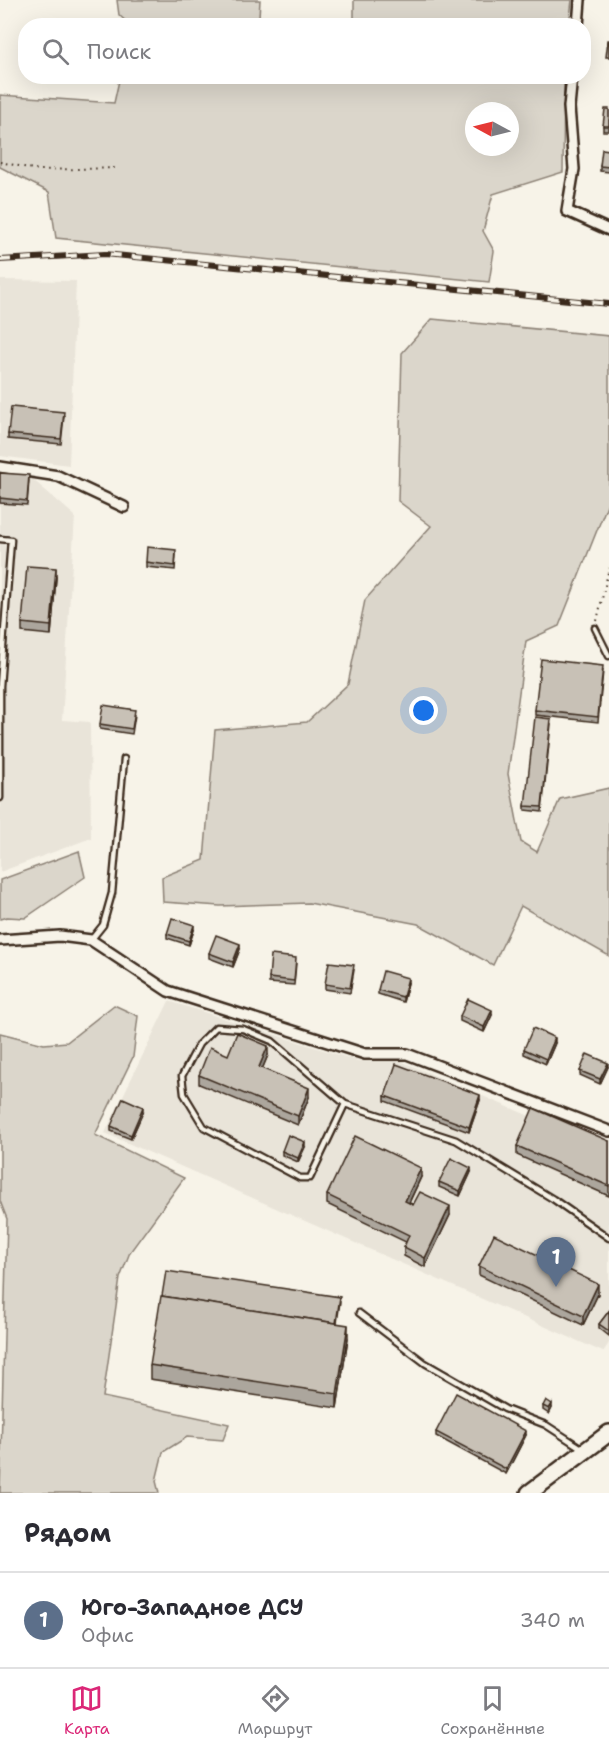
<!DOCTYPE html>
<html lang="ru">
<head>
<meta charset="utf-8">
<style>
	body { margin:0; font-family:"Shantell Sans",sans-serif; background:#f7f7f7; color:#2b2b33 }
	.compass { position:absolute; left:465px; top:102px; width:54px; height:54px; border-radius:50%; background:#fff; box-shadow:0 6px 24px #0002; rotate:277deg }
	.you { position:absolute; left:424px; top:711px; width:21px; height:21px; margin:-15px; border:4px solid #fff; border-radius:50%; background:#1a73e8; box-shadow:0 0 0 9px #1a73e833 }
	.badge { display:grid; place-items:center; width:39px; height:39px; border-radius:50%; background:#db2777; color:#fff; font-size:20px; font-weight:700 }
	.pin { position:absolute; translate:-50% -50px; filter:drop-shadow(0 2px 3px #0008) }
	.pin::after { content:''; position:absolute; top:32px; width:21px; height:18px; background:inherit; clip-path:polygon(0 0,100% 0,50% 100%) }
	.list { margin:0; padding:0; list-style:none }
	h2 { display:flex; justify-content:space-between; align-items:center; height:78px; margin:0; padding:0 24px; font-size:26px }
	h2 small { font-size:20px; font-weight:400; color:#7c7c81 }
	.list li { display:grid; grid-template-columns:39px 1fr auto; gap:18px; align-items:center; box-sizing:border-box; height:96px; padding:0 24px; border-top:2px solid #e1e1e2 }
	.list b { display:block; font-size:22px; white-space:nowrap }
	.list p { margin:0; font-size:20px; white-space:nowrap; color:#7c7c81 }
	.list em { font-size:20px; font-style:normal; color:#7c7c81 }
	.icon { flex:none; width:33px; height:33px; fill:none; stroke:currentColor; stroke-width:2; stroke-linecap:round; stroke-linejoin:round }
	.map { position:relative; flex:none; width:609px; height:1493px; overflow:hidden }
	.search { position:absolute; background:#fff; box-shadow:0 6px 24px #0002; left:18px; right:18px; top:18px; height:66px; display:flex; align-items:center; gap:15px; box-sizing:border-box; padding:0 21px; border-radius:24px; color:#7c7c81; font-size:22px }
	.sheet { height:174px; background:#fff }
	nav { display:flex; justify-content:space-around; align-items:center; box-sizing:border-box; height:84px; border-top:2px solid #e1e1e2; background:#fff; font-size:16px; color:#7c7c81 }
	nav a { display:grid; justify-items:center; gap:3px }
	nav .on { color:#db2777 }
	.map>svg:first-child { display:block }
</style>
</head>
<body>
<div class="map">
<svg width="609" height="1493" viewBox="0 0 609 1493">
	<rect width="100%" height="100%" fill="#f7f3e8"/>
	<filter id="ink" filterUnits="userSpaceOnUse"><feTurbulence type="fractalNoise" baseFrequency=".0167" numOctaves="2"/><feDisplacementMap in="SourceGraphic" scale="12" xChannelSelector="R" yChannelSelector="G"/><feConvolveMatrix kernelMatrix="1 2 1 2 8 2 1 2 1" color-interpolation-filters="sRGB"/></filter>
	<g filter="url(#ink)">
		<g fill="#e9e4d9">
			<path d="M0,280l76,1 -7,184 -69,-9z"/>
			<path d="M0,474l30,3 45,39 -13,204 28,2 1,116 -91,34z"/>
			<path d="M169,1001l190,60 37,-2 213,91v193l-6,9 -498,-219z"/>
		</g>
		<g fill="#dbd6cb" stroke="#8b8074" stroke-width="1.5" fill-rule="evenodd">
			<path d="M117,0h143l-1,17 13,8h-142l-11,-10z"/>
			<path d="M354,0h218l-3,25 -215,1z"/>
			<path d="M120,76l444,1 -1,95 -70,22 -10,37 11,20 -5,31 -433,-44 -7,-46 -49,-25v-72l114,8zM474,111h36v36h-36z"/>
			<path d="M432,319l177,17v164l-50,126 -33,15 -18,133 13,68 16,10 23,-53 49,-11v168l-88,-50 -28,59 -75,-41 -109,-21 -89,3 -57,-4 -1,-25 42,-17 11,-130 92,-8 41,-38 17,-84 66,-74 -33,-25 4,-148z"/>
			<path d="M79,851l6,26 -60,41 -18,-1 -7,2v-39z"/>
			<path d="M114,1005l24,11 -5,41 -38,78 89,43 -54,74 -10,26 -17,119 126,27 -6,16 -36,-3 -24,15 -7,29 3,12h-159l7,-274 -7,-18v-168l44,11 23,-2z"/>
		</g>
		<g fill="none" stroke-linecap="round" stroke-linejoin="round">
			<defs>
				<g id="service">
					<path d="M0,539l11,1 -11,146v112"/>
					<path d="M595,628l14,28"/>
					<path d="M91,940l12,-15 9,-32 12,-134"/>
					<path d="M345,1104l-35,74h-10l-96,-51 -20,-33 -2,-18 17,-32 17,-17 27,2 29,12 73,63 111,36 97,59 56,39"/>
					<path d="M359,1313l66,50 80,46 41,16 37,24"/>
				</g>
				<g id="minor">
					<path d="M578,26l2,-26"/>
					<path d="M572,76l-3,31 5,62 -7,42 42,19"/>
					<path d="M0,467l58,9 66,31"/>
					<path d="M0,940l60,-4 31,4 77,51 197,63h42l202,77"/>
				</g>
				<path id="trunk" d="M529,1493l80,-60"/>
			</defs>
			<use href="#service" stroke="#3b2a1e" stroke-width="9"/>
			<use href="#minor" stroke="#3b2a1e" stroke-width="14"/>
			<use href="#trunk" stroke="#3b2a1e" stroke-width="20"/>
			<g stroke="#3b2a1e" stroke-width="2" stroke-dasharray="1.5 4.5" stroke-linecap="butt">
				<path d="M0,162l38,8 80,-2"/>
				<path d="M597,621l12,-53"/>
			</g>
			<use href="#service" stroke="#f7f3e8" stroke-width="4.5"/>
			<use href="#minor" stroke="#f7f3e8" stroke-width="9"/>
			<use href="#trunk" stroke="#f7f3e8" stroke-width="15"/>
			<defs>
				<path id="rail" d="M0,260l105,-6 504,50"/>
			</defs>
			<use href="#rail" stroke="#3b2a1e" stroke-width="6"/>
			<use href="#rail" stroke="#f7f3e8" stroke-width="4" stroke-dasharray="11" stroke-linecap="butt"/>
		</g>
		<g fill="#aca69d" stroke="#3b2a1e" stroke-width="1.5">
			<path d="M609,109v22h-6v-5z"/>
			<path d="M609,150v22l-9,-1v-5z"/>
			<path d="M64,416l-3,28 -53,-5v-5z"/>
			<path d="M0,473l29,7 -2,25 -27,-2z"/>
			<path d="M176,555l-1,15 -29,-3v-5z"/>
			<path d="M56,578l-5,57 -29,-3v-9z"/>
			<path d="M603,671l-5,51 -63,-7v-5z"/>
			<path d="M135,715l-3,19 -32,-5v-5z"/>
			<path d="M551,724l-9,88 -17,-2v-4z"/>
			<path d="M194,930l-5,15 -22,-7v-4z"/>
			<path d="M240,949l-7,18 -24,-9v-5z"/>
			<path d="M296,963l-2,22 -25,-2v-5z"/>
			<path d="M354,970l-4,23 -25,-4v-5z"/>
			<path d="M408,983l-5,19 -25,-8v-4z"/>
			<path d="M492,1015l-8,17 -24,-11v-5z"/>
			<path d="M555,1043l-9,21 -22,-10v-5z"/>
			<path d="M228,1055h40l-6,14 47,28 -11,28 -99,-41v-9z"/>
			<path d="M608,1067l-8,17 -20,-9v-4z"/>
			<path d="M385,1096l95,4 -11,32 -84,-31z"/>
			<path d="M143,1112l-12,27 -20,-8v-5z"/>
			<path d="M609,1141v55l-92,-41v-9z"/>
			<path d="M305,1147l-7,15 -16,-7v-4z"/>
			<path d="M471,1172l-11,24 -21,-9v-5z"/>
			<path d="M421,1177l-12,26 41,12 -25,52 -21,-11v-9l2,-5 -79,-38v-9z"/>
			<path d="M479,1266l119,28 -15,31 -104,-50z"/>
			<path d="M340,1302l-3,21 11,15 -11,70 -187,-29v-14z"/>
			<path d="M609,1311v25l-10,-8v-4z"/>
			<path d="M543,1406l9,2 -3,6 -6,-4z"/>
			<path d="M436,1432l90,3 -20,39 -70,-38z"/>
		</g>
		<g fill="#8c877f" stroke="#3b2a1e" stroke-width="1.5">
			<path d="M56,568v10l-5,57v-9z"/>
			<path d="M194,925v5l-5,15v-4z"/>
			<path d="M240,944v5l-7,18v-5z"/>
			<path d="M408,978v5l-5,19v-5z"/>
			<path d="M492,1010v5l-8,17v-5z"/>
			<path d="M555,1038v5l-9,21v-5z"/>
			<path d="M268,1046v9l-9,22v-10z"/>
			<path d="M608,1063v4l-8,17v-5z"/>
			<path d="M309,1088v9l-11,28v-9z"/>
			<path d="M480,1095v5l-11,32v-5z"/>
			<path d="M143,1107v5l-12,27v-4z"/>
			<path d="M305,1142v5l-7,15v-4z"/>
			<path d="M421,1168v9l-16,34v-10z"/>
			<path d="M471,1168v4l-11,24v-5z"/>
			<path d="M450,1206v9l-25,52v-9z"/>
			<path d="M598,1284v10l-15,31v-9z"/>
			<path d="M348,1325v13l-11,70v-14z"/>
			<path d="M552,1404v4l-3,6v-5z"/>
			<path d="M526,1431v4l-20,39v-5z"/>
		</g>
		<g fill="#c8c1b6" stroke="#3b2a1e" stroke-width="1.5">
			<path d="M608,40h1v17h-3z"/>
			<path d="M605,109h4v17h-6z"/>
			<path d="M602,149l7,1v17l-9,-1z"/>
			<path d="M11,407l53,5 -3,27 -53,-5z"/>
			<path d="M0,473l29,2 -2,26 -27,-3z"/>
			<path d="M147,547l29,3 -1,16 -29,-4z"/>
			<path d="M27,566l29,2 -5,58 -29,-3z"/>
			<path d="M541,659l62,7 -5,51 -63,-7z"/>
			<path d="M103,705l32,5 -3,19 -32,-5z"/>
			<path d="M535,717l16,2 -9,88 -17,-1z"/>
			<path d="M172,918l22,7 -5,16 -22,-7z"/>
			<path d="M216,935l24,9 -7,18 -24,-9z"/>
			<path d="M271,955l25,3 -2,23 -25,-3z"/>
			<path d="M329,962l25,3 -4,23 -25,-4z"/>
			<path d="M383,971l25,7 -5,19 -25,-7z"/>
			<path d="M468,999l24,11 -8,17 -24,-11z"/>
			<path d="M533,1028l22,10 -9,21 -22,-10z"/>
			<path d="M237,1033l31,13 -9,21 50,21 -11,28 -99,-41 11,-28 18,8z"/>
			<path d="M587,1054l21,9 -8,16 -20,-8z"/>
			<path d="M396,1064l84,31 -11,32 -84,-31z"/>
			<path d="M123,1098l20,9 -12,28 -20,-9z"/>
			<path d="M533,1108l76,33v45l-92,-40z"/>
			<path d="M288,1135l17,7 -7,16 -16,-7z"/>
			<path d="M355,1136l66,32 -16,33 8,4 7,-13 30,14 -25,52 -21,-11 5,-12 -82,-40z"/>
			<path d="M451,1158l20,10 -11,23 -21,-9z"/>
			<path d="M494,1234l104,50 -15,32 -104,-50z"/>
			<path d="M166,1271l174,26 -4,26 -174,-27z"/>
			<path d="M161,1296l187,29 -11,69 -187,-29z"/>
			<path d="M609,1311v20l-10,-7z"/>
			<path d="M456,1393l70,38 -20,38 -70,-37z"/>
			<path d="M546,1400l6,4 -3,5 -6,-3z"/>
		</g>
	</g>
</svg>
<svg class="compass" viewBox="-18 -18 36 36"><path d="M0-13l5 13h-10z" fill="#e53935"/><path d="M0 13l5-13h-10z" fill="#7c7c81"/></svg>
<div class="you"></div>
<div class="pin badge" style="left:556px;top:1287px;background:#5c6f8a">1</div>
<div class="search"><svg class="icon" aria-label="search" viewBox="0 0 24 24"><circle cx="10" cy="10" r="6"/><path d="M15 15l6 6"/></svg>Поиск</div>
</div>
<section class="sheet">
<h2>Рядом<small></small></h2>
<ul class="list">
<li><span class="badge" style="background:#5c6f8a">1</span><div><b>Юго-Западное ДСУ</b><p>Офис</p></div><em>340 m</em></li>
</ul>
</section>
<nav>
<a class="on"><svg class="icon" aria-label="map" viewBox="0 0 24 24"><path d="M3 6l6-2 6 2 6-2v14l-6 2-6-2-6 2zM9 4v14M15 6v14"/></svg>Карта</a>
<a><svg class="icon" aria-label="directions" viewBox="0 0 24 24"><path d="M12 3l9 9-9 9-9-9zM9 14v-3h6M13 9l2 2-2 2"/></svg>Маршрут</a>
<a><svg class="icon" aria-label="saved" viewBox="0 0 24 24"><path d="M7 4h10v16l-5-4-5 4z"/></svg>Сохранённые</a>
</nav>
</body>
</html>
